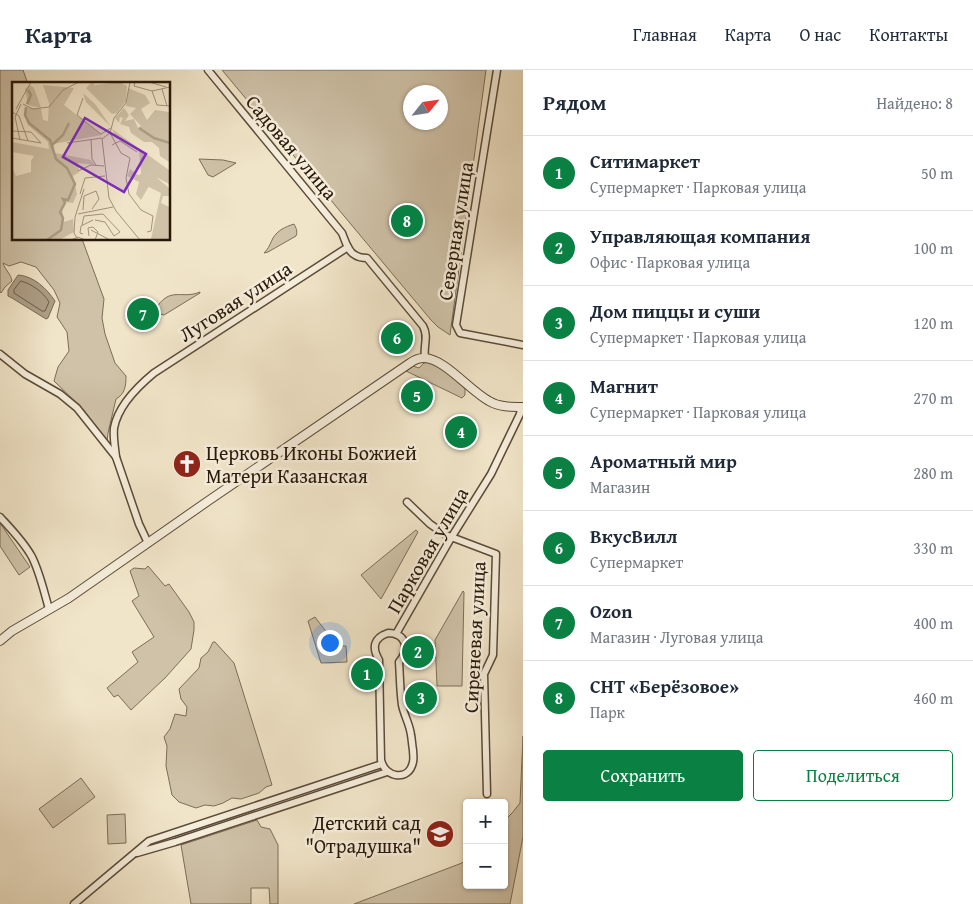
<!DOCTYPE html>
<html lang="ru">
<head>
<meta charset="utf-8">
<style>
	body { margin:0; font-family:"Gentium Book Plus",serif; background:#f2f2f3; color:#1f2937 }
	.controls { position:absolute; right:15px; bottom:15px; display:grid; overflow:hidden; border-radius:5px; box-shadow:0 1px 4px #0004 }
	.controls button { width:45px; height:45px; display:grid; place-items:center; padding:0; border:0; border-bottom:1px solid #e0e1e3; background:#fff; color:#1f2937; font:25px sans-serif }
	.compass { position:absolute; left:403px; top:15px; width:45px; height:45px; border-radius:50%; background:#fff; box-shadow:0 1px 4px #0004; rotate:60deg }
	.you { position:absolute; left:329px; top:572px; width:18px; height:18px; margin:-12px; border:4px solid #fff; border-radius:50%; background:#1a73e8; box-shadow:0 0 0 8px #1a73e833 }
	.badge { display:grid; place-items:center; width:32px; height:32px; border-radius:50%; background:#0b8043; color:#fff; font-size:16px; font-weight:700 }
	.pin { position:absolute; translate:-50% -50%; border:2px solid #fff; box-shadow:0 1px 5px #0006 }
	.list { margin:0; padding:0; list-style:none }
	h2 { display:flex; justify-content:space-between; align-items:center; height:65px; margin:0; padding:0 20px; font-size:21px }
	h2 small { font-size:16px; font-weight:400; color:#747a83 }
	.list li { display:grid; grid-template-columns:32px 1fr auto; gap:15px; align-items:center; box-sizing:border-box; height:75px; padding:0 20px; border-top:1px solid #e0e1e3 }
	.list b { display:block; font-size:19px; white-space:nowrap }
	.list p { margin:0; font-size:16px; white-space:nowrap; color:#747a83 }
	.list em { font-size:16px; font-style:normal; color:#747a83 }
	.actions { display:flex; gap:10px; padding:15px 20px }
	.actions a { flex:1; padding:11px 0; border:1px solid #0b8043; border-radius:5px; text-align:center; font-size:18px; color:#0b8043 }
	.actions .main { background:#0b8043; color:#fff }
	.map { position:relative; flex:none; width:523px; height:834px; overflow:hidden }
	header { display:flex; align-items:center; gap:30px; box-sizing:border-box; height:70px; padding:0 25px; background:#fff; border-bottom:1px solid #e0e1e3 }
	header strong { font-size:24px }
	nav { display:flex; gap:28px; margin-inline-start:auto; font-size:18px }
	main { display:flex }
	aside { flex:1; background:#fff }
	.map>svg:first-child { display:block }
</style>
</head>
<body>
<header>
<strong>Карта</strong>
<nav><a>Главная</a><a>Карта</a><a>О нас</a><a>Контакты</a></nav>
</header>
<main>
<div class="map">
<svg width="523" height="834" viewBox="0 0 523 834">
	<rect width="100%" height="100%" fill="#f1e5c9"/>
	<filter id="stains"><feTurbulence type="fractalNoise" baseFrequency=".004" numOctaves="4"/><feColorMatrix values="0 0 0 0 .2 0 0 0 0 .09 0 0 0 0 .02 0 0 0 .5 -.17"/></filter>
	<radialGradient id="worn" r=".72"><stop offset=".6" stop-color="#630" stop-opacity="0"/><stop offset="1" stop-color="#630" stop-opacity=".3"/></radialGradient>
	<g fill="#cfc2a8" stroke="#7c6d58" fill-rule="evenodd">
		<path d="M0,0h23l5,14h-14v155h68l22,60 -2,19 3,16 10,29 11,13c0,10 -1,18 -10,23l-8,34 -1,9 -24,-33 -29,-28 4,-14 11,-16 -2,-19 -10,-15 3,-14 -6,-13 -18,-23 -15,-5 -12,4 -6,-3c2,7 8,11 9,18l-7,6 -4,6 -1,-1z"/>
		<path d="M222,0h264l-36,265 -12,-8 -7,-7zM410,22h30v30h-30z"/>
		<path d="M199,89l24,1 13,3 -23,14 -5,-2z"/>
		<path d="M294,154c2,4 4,7 2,12l-28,16 -4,1c5,-5 6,-9 9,-15 5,-8 12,-11 21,-14z"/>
		<path d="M200,222v1l-36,22 -7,-2 -2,-3c15,-25 26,-10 45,-18z"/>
		<path d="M429,292l10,4 23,20 3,3v6l-3,3 -56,-27 7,-5 6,2 5,-5z"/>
		<path d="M0,453l30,44 -11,8 -19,-29z"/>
		<path d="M416,460l2,2 -37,67 -20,-24z"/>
		<path d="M148,496l17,20 4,-2 20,28 5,10v8l-3,19 -26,29 -34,32 -13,-15 -4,2 -7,-9 31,-26 -6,-10 22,-15 -22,-36 7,-5 -9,-25 4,-3 11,1z"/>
		<path d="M463,521l1,1 -2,94h-25l-2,-46z"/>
		<path d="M315,547l22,29h9l1,16 -26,1 -13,-42z"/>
		<path d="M213,572h2l19,21 38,122 -6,2 -7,6 -18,6 -9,-1 -9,5 -9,3 -9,-1 -9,3 -17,-6 -7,-7 -6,-29 1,-20 -3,-9 6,-8 5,-15 11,2 1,-9 -6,-8 -2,-10 20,-21 2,-10 7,-6z"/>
		<path d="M523,666v101l-13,67h-156l108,-41 5,-5v27h37v-64l9,-9 7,-9z"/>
		<path d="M81,708l14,19 -42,31 -14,-19z"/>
		<path d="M125,744l1,29 -18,1 -1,-29z"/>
		<path d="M257,750l4,7 9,2 8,16v59h-8l-1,-16h-18v16h-60l-10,-59z"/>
	</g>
	<path fill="#ad9f87" stroke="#786954" d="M18,205c16,1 29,14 37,26l-7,17 -2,1 -34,-21 -4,-2v-6z"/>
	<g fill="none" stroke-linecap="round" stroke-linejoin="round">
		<path stroke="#6a5c48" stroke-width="1" d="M21,211c11,3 22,11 28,21l-4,9h-3l-28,-18v-3z"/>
		<defs>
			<g id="minor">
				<path d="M208,0l134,163c3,7 6,19 13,22 3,2 9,3 12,3l56,68c6,11 0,20 2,32"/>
				<path d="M497,0l-41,255 4,8 63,12"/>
				<path d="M0,284l25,20 35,20 17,14 39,49 23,67 9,19"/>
				<path d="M116,387c-1,-10 -3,-19 -2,-29 4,-22 23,-41 40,-55l194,-126"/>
				<path d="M407,432l23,22 16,11 50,19 -3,101 -9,19 3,120"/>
				<path d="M0,447c11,12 24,25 32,40 8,16 12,35 17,52"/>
				<path d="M388,563c18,0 22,16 11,29 1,14 1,29 3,43 2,10 8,20 9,30 1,5 1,10 2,15 0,4 1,8 0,12 -4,20 -28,16 -32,-2l-2,-100c-7,-12 -6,-22 9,-27z"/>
				<path d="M396,564l55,-96 40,-64 29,-60 1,-6"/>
				<path d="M137,783l38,-11 212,-70"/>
				<path d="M74,834l75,-63 233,-77"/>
			</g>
			<path id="tertiary" d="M0,571l12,-10 57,-33 139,-97 202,-138c4,-3 9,-5 14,-5 20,0 46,33 65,43 10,6 22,6 34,6"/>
		</defs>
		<use href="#minor" stroke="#5a4b38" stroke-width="9"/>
		<use href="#tertiary" stroke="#5a4b38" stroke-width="10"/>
		<use href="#minor" stroke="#f6eedc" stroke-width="6"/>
		<use href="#tertiary" stroke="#f6eedc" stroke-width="8"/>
	</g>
	<defs>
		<symbol id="church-disc" viewBox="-11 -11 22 22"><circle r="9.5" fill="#8f2418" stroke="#f6eedc"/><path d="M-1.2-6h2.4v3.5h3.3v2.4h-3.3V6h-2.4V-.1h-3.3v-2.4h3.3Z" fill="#fff"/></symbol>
		<symbol id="school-disc" viewBox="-11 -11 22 22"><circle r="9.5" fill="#8f2418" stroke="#f6eedc"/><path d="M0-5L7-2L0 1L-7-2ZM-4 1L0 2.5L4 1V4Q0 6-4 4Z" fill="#fff"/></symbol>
	</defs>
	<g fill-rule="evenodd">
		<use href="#church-disc" x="171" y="378" width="32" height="32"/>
		<use href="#school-disc" x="424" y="748" width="32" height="32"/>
	</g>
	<g text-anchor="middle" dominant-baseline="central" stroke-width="5" stroke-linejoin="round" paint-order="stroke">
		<g font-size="20" fill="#281808" stroke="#f6eedc">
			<text transform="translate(292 77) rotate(50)">Садовая улица</text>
			<text transform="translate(455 161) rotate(-81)">Северная улица</text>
			<text transform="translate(235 231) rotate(-33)">Луговая улица</text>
			<text transform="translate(427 480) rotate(-60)">Парковая улица</text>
			<text transform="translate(474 567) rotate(-87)">Сиреневая улица</text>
		</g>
		<g font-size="20" fill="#281808" stroke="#f6eedc" text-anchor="start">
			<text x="206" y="382">Церковь Иконы Божией<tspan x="206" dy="23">Матери Казанская</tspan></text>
			<text x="421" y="752" text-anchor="end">Детский сад<tspan x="421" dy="23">"Отрадушка"</tspan></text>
		</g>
	</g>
	<g transform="translate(12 12)">
		<rect width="158" height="158" fill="#f1e5c9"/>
		<path d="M80,0l3,3 24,-3 8,4 -1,15 -9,12 -5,1 -26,-26zM18,3l4,3 7,20 -13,-3 -3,-16zM31,3l31,3 -10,17 38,30 -49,9 2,9 36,7 4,5 -17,-2 1,9 -6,4 4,18 -4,9 -7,-1 -4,6 2,14 9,-3 1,13 -13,7h-49v-72l4,9 15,-4v-11l3,-5 -22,-4v-10l37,7 -1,-7 -20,-17 -4,-11 2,-7 15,2 2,11 5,1 1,-18zM116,6l17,7 5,8 -9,6 6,11 8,-10 14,2v50l-9,-6 -1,-8 -7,-6h-8l-13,-9 -2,-6 -9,-3 3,-6 -3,-1 -1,6 -4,-5 9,-10 5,7 -4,6 9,-2 4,9 3,-2 -11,-12 6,-6 -10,-2zM71,11l13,12 15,22 -25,-25zM100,47l57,41v14l-13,-7 13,11v8h-6l-2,7 8,4v32h-18l10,-46 -34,-17 3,-7 8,6 3,-1 -2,-23 -24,-16zM127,100l10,4 -8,14 -5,-6z" fill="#cfc2a8"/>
		<path fill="none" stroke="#ad9f87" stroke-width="2.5" d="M15,22l4,-9 -3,-5M14,25l-1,8 4,8 21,17 6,19 11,9 8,16 -7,16 -5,-1 2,4 -5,9 3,6 -2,12 -14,10M127,46l15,10 16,5M40,63l11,-10 6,-12"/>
		<path fill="none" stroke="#a1937c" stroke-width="1" d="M118,0l-4,21 -12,15 -4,15 -8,6 7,59 7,13 24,29M123,0l-1,4 18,5 18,-4M137,0l17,5M150,7l5,17M140,9l5,14 13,1M71,16l-6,17 24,19 10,-6M11,22l10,5 16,-2 14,-17 16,-8M4,27l15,-27M0,30l7,4 9,25M0,49l19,1 10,11M98,51l11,20 9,5M0,56l29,5M79,57l1,20 4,6M8,58l-5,-23 6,-13M55,61l35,-5M100,63l8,-4 17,11M118,76l-4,20 3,16 12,16 12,6 -2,15 -4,1M66,89l13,-6 13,1M68,112l5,-16 20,-2M71,128l1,-14 12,-5 3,8 -7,10M66,132l35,-7M70,143l2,-9 19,-2 17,18 -6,4 -9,-14 -10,-2M79,148l19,10M71,152l-3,-1 1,-7 12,-6M77,154l-1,-8 5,-1 5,5 -3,8M59,158l7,-3 7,3M66,158l-4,-7 1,-16 9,-28"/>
		<path fill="#7b2cbf" fill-opacity="0.15" stroke="#7b2cbf" stroke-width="2.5" d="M73,36l61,36 -22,38 -61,-35z"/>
		<rect width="158" height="158" fill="none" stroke="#281808" stroke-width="2.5"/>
	</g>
	<rect width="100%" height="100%" filter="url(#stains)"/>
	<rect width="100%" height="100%" fill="url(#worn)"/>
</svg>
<div class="controls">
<button>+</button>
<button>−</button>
</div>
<svg class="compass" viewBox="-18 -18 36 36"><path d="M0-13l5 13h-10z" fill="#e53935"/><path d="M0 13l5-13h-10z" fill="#747a83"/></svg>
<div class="you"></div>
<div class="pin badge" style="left:367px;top:604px">1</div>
<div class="pin badge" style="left:418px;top:582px">2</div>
<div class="pin badge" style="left:421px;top:628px">3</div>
<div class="pin badge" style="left:461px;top:362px">4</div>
<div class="pin badge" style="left:417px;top:326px">5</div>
<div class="pin badge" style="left:397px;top:268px">6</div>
<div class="pin badge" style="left:143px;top:244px">7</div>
<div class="pin badge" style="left:407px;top:151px">8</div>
</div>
<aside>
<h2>Рядом<small>Найдено: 8</small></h2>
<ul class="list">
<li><span class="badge">1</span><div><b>Ситимаркет</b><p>Супермаркет · Парковая улица</p></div><em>50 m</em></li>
<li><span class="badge">2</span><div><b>Управляющая компания</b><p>Офис · Парковая улица</p></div><em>100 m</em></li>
<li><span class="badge">3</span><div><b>Дом пиццы и суши</b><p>Супермаркет · Парковая улица</p></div><em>120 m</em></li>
<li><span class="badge">4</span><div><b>Магнит</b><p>Супермаркет · Парковая улица</p></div><em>270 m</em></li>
<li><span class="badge">5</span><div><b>Ароматный мир</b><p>Магазин</p></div><em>280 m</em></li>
<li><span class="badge">6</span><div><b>ВкусВилл</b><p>Супермаркет</p></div><em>330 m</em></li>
<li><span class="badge">7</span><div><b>Ozon</b><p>Магазин · Луговая улица</p></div><em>400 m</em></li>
<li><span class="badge">8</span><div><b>СНТ «Берёзовое»</b><p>Парк</p></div><em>460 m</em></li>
</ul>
<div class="actions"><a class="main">Сохранить</a><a>Поделиться</a></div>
</aside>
</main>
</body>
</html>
